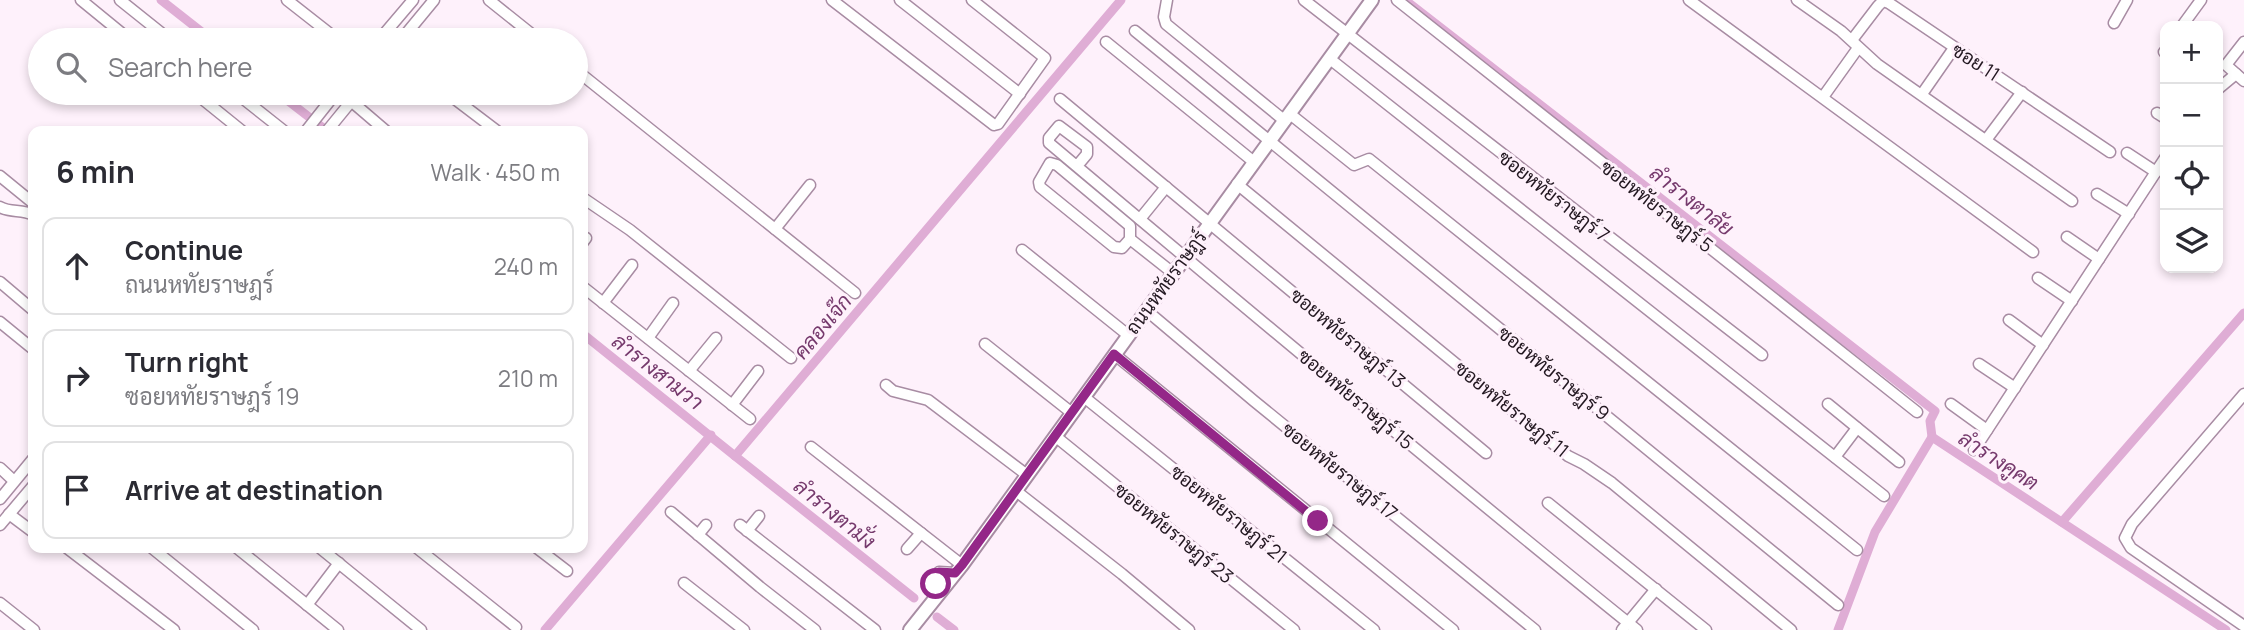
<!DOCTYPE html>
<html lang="en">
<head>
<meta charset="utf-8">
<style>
	body { margin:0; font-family:Manrope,Sarabun,sans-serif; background:#f2f2f3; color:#2b2b33 }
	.controls { position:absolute; right:21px; top:21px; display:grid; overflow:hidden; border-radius:14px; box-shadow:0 4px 10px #0003 }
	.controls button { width:63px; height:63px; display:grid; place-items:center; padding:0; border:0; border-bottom:2px solid #e1e1e2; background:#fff; color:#2b2b33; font:35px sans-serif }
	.stop { position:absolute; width:21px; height:21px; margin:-16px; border:5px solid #942788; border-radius:50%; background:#fff }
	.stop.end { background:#942788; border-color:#fff; box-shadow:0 2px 7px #0008 }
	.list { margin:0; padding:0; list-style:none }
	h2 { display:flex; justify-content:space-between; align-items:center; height:91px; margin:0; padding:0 28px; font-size:30px }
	h2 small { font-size:23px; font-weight:400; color:#7c7c81 }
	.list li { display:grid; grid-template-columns:46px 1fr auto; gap:21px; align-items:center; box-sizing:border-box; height:98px; margin:0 14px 14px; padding:0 14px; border:2px solid #e1e1e2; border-radius:14px }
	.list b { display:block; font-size:26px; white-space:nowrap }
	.list p { margin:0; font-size:23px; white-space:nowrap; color:#7c7c81 }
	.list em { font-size:23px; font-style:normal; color:#7c7c81 }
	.icon { flex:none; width:38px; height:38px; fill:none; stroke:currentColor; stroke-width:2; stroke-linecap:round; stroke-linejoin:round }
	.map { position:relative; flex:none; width:2244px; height:630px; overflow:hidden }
	.search { position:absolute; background:#fff; box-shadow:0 4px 10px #0003; left:28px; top:28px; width:560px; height:77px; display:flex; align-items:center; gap:18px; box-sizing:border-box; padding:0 24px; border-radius:38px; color:#7c7c81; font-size:26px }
	.panel { position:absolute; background:#fff; box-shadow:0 4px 10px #0003; left:28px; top:126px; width:560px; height:427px; border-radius:14px }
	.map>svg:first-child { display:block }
</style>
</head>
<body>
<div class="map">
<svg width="2244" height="630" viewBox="0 0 2244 630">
	<rect width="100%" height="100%" fill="#fef1fb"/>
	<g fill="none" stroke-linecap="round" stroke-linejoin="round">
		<g stroke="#dfadd5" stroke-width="9">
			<path d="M161,0l51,40"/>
			<path d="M1405,0l530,411 -5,10 2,16"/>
			<path d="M278,93l49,38"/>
			<path d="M583,334l152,122 386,-456"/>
			<path d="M735,456l179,142"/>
			<path d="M2062,522l182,-209"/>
			<path d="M937,617l17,13"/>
			<path d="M545,630l166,-195"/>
			<path d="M1838,630l37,-98 57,-95 294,193"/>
		</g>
		<defs>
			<g id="minor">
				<path d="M81,0l49,40"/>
				<path d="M120,0l50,40"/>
				<path d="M287,0l51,40"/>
				<path d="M489,0l50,40"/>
				<path d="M832,0l162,125 4,-1 47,-66 -73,-58"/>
				<path d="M900,0l120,94"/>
				<path d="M1167,0l-3,17 2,7 119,97"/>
				<path d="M1304,0l458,355"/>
				<path d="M1397,0l520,412"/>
				<path d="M1689,0l344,252"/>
				<path d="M1797,0l44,31 36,33 195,137"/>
				<path d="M2114,23l13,-23"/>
				<path d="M2182,26l19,-26"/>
				<path d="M1135,31l703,574"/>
				<path d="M379,40l34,-40"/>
				<path d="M401,40l33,-40"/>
				<path d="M1852,40l26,-34 5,-5 6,2 221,149"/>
				<path d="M1106,42l148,120"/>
				<path d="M2244,42l-18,23 18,16"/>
				<path d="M2164,52l1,-1"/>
				<path d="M1330,59l554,437"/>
				<path d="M576,70l279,223"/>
				<path d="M2218,89l18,-15"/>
				<path d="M195,93l47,38"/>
				<path d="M236,93l48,38"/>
				<path d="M447,93l50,38"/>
				<path d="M1922,94l32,-46"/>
				<path d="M1823,97l35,-49"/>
				<path d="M1060,99l426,354"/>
				<path d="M351,101l35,30"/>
				<path d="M2157,113l8,5"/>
				<path d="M1290,114l64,51 15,-6 488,391"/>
				<path d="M306,131l30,-38"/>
				<path d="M327,131l31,-38"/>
				<path d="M1986,140l36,-48"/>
				<path d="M2127,153l29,19"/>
				<path d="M1050,163l7,2 73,61v13l-8,9 -8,-1 -74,-60 -1,-5z"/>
				<path d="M1077,166l10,-12v-7l-28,-21 -10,12v5c195,164 390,327 588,487"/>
				<path d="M0,176l33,27"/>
				<path d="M1237,184l331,272 16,8 28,19 179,147"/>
				<path d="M2097,194l32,20"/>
				<path d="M583,198l47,32 161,128"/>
				<path d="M0,207c10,6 23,2 33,8"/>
				<path d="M1140,219l26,-32"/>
				<path d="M775,229l35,-44"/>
				<path d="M2067,237l32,22"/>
				<path d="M1130,239l43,34"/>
				<path d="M583,242l3,-4"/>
				<path d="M1022,250l106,85"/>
				<path d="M2038,278l34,23"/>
				<path d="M0,282l33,28"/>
				<path d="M583,287l167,132"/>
				<path d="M603,303l29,-38"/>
				<path d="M1146,310l108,91 281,229"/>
				<path d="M2009,320l34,25"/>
				<path d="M0,322l33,27"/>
				<path d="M648,338l25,-35"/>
				<path d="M985,344l87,69"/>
				<path d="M1114,354l339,276"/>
				<path d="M1979,364l36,24"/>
				<path d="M689,371l27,-33"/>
				<path d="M886,385l7,6 35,9 99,75"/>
				<path d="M2244,394l-112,130 -7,14 6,10 113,78"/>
				<path d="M1084,397l290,233"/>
				<path d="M1828,404l71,58"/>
				<path d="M1951,404l36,26"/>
				<path d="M732,405l26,-34"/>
				<path d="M1055,436l239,194"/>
				<path d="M811,447l151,118"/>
				<path d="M1974,450l191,-292"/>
				<path d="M1835,457l22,-29"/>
				<path d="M0,468l14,13"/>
				<path d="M1016,491l106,83 67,56"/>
				<path d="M0,499l33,-40"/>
				<path d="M1548,503l158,127"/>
				<path d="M671,512l89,75 55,43"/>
				<path d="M9,514l24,18"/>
				<path d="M0,525l33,-39"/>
				<path d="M740,525l135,105"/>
				<path d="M747,531l12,-15"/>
				<path d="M698,535l8,-10"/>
				<path d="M67,548l107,82"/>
				<path d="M152,548l101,82"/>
				<path d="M237,548l101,82"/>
				<path d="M320,548l101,82"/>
				<path d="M417,548l99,79"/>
				<path d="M537,548l30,23"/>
				<path d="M907,549l14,-16"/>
				<path d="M684,583l60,47"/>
				<path d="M940,592c-4,-8 -8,-13 -1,-20l16,1"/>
				<path d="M0,603l34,27"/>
				<path d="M307,605l32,-42"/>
				<path d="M1622,630l34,-41"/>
			</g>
			<path id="major" d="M910,630l52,-65 410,-565"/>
		</defs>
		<use href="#minor" stroke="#a88ca3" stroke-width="13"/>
		<use href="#major" stroke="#a88ca3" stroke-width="16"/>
		<use href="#minor" stroke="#fff" stroke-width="10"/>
		<use href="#major" stroke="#fff" stroke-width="12"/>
	</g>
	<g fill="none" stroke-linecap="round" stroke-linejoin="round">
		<path stroke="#942788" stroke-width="9" d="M936,584l-2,-5 5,-7 16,1 7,-8 152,-211 204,167"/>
	</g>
	<g text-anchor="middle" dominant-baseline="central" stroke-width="6" stroke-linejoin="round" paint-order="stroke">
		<g font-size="19" fill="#221720" stroke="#fef1fb">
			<text transform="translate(1976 62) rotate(33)">ซอย 11</text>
			<text transform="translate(1554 196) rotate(38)">ซอยหทัยราษฎร์ 7</text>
			<text transform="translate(1657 206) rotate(38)">ซอยหทัยราษฎร์ 5</text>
			<text transform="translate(1166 282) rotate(-54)">ถนนหทัยราษฎร์</text>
			<text transform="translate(1348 338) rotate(40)">ซอยหทัยราษฎร์ 13</text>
			<text transform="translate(1554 373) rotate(39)">ซอยหทัยราษฎร์ 9</text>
			<text transform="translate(1356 399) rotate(40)">ซอยหทัยราษฎร์ 15</text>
			<text transform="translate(1512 409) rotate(39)">ซอยหทัยราษฎร์ 11</text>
			<text transform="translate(1340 471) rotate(39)">ซอยหทัยราษฎร์ 17</text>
			<text transform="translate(1229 514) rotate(39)">ซอยหทัยราษฎร์ 21</text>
			<text transform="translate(1174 533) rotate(39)">ซอยหทัยราษฎร์ 23</text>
		</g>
		<g font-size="21" font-style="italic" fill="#763a6d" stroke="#fef1fb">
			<text transform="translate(1692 200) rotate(38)">ลำรางตาลัย</text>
			<text transform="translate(822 326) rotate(-50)">คลองเจ๊ก</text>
			<text transform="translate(658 371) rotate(38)">ลำรางสามวา</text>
			<text transform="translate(1999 460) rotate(33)">ลำรางคูคต</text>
			<text transform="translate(835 513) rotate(39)">ลำรางตามั่ง</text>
		</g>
	</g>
</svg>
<div class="controls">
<button>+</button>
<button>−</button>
<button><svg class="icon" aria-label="locate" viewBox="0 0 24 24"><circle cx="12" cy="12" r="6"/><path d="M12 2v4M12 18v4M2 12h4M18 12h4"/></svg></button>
<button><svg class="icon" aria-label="layers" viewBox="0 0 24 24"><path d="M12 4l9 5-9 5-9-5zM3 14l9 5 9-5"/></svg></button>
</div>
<div class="stop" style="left:936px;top:584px"></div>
<div class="stop end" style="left:1318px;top:521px"></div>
<div class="search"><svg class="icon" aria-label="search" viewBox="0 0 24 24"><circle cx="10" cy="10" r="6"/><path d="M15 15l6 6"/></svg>Search here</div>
<section class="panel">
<h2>6 min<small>Walk · 450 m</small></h2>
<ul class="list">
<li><svg class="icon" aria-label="ahead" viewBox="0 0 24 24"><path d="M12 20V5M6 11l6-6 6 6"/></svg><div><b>Continue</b><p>ถนนหทัยราษฎร์</p></div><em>240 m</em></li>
<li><svg class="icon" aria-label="right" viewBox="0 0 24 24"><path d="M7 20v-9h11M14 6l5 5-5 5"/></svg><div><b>Turn right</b><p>ซอยหทัยราษฎร์ 19</p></div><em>210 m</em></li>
<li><svg class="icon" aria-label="arrive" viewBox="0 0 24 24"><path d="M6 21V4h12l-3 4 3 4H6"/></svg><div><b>Arrive at destination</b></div></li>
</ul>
</section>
</div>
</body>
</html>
